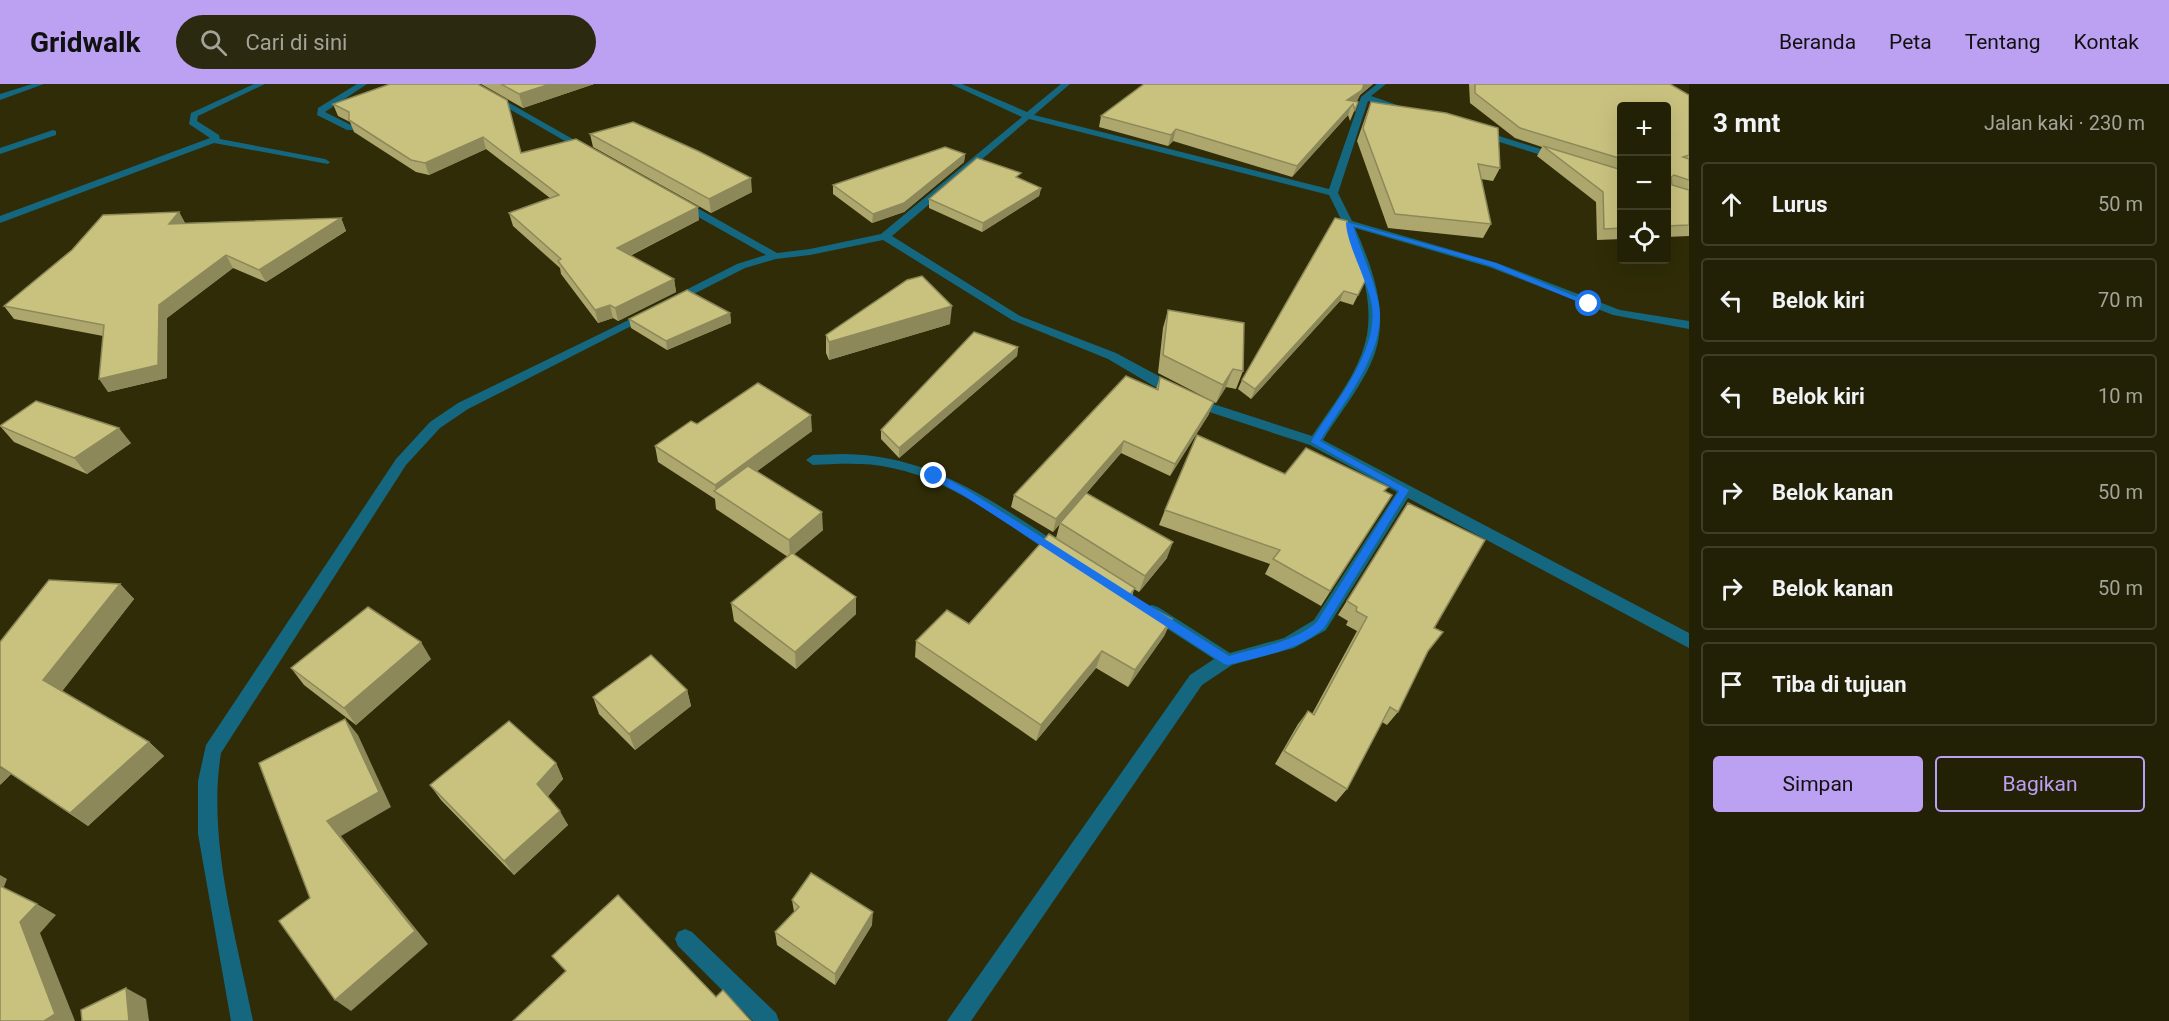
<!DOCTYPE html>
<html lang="id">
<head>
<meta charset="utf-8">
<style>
	body { margin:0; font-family:Roboto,sans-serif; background:#2b290f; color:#f1f3f6 }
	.controls { position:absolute; right:18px; top:18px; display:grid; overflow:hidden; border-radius:6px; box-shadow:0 6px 24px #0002 }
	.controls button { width:54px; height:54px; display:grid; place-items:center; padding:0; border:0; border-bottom:2px solid #403e27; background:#232105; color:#f1f3f6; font:30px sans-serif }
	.stop { position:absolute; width:18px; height:18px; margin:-14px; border:4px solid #1a73e8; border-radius:50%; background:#fff }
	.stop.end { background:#1a73e8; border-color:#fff; box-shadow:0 2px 6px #0008 }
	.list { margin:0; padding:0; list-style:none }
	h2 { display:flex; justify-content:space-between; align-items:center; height:78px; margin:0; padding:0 24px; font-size:26px }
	h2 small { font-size:20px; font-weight:400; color:#a3a39a }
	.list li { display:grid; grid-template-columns:39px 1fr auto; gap:18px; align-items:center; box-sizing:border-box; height:84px; margin:0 12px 12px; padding:0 12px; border:2px solid #403e27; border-radius:6px }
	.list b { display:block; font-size:22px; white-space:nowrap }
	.list em { font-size:20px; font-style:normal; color:#a3a39a }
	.actions { display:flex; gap:12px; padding:18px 24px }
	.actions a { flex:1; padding:14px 0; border:2px solid #bca0f2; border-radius:6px; text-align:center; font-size:21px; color:#bca0f2 }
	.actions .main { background:#bca0f2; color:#111 }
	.icon { flex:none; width:33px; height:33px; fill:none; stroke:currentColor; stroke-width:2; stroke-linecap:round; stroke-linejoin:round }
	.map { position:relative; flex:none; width:1689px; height:937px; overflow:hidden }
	header { display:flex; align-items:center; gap:36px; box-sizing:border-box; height:84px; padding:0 30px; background:#bca0f2; color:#111 }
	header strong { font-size:28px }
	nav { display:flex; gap:33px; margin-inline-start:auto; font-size:21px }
	.search { width:420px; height:54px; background:#2b290f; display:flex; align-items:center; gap:15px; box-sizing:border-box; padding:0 21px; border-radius:33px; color:#a3a39a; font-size:22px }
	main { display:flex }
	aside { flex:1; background:#232105 }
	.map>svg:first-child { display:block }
</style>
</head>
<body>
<header>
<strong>Gridwalk</strong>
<div class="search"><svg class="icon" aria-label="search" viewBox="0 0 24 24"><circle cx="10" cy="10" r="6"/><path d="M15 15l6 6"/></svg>Cari di sini</div>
<nav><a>Beranda</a><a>Peta</a><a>Tentang</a><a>Kontak</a></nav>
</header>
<main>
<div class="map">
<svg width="1689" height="937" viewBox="0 0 1689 937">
	<rect width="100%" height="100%" fill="#2f2c07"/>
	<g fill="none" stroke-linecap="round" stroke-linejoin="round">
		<g fill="#14677f" fill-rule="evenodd">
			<path d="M32,0h12l-44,16v-6z"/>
			<path d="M254,0h11l-67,32 -1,5 22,14 1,4 105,20 5,3 -2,2 -114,-21 -214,80v-7l210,-78 -21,-14 2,-11z"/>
			<path d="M357,0h10l-42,28 28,14v4h-6l-30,-15 1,-7z"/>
			<path d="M466,0h10l116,66 -8,2z"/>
			<path d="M951,0h11l65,28 34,-28h9l-36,31 295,74 32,-92 16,-13h9l-15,12 41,14 -4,3 -40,-12 -30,92 14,28 145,42 123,47 69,11v8l-76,-14 -124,-48 -134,-39c17,39 34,83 20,125 -11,31 -35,59 -52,87l366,193v15l-281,-150 -82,132 -32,18 -62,17 -30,20 -231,336h-24l243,-346 24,-16 -68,-44 -2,-4 2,-4 6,-2 6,2 72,46 54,-15 30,-18 83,-128 -87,-47 -113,-37 -45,-23 -44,-26 -96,-39 -129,-80 -73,15 -34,4 -31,9 -67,34h-8v-4l67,-34 29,-9 -89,-50v-4h8l92,52 33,-4 71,-15 141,-117zM1029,35l300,76c23,46 53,106 33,158 -11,30 -33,57 -50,83l-105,-34 -91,-49 -96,-37 -128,-80z"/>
			<path d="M53,46l3,1v4l-56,19v-6z"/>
			<path d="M1480,46l80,25 2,2 -8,2 -77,-24 -2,-2z"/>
			<path d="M647,227l6,3 -2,2 -183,93 -28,19 -34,37 -185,288c-14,86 15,183 32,268h-22l-33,-187v-53l8,-36 190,-286 34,-37 28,-19z"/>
			<path d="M843,370c90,1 148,47 221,93l2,4 -2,4h-10c-51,-33 -102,-75 -162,-87 -26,-6 -53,-4 -79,-3l-7,-5 7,-5z"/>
			<path d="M685,845l7,3 84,81 3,8h-26l-75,-75 -3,-7 3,-7z"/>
		</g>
	</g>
	<g fill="#ada76d">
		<path d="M390,0l131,69 178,67 -69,36 44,23 2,13 -58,29 -5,-3 -15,5 -37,-49 -1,-6 -47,-42 -4,-13 41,-15 -64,-49 -57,26 -13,-3 -62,-40 -4,-10 -12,-6 -5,-12z"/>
		<path d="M481,0h113l-71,24z"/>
		<path d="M1373,0l-13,11 -3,6 1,1 -8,19 -2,-6 -56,62 -119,-36 -5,5 -69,-19 2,-11z"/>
		<path d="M1469,0h201l19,11v141l-23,1v-131h-44v133l-25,1 -1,-38 -59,-46 5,-9 -27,-9 -45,-35z"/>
		<path d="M1371,18l129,66 -7,13 -12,-2 10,45 -8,14 -95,-10 -31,-87 9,-26z"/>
		<path d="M590,50l162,58 -41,21 -118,-66z"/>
		<path d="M965,70l-1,8 -60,50 -32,11 -39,-29v-9z"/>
		<path d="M1020,95l21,9 -2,8 -57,36 -53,-24v-9z"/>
		<path d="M179,128l6,11 156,-5 5,13 -80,51 -33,-14 -66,50v60l-59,14 -5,-56 -89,-17 -10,-13z"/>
		<path d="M1335,134l32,59 -14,28 -13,-4 -89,98 -13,-10 4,-9z"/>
		<path d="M1168,226l75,61 -7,18 -10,-2 -10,16 -58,-30 5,-45z"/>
		<path d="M730,229l1,10 -64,27 -36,-22 -2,-9z"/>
		<path d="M950,240l-121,36 -3,-7v-18z"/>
		<path d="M1018,263l-1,9 -118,102 -18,-19v-9z"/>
		<path d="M1160,293l49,37 -39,62 -49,-23 -68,79 -42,-25 3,-12 142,-106z"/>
		<path d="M697,340l115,7 -55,40 66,59 -29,24 62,43v17l-60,55 -62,-48 -3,-18 57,-46 -72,-48 -1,-10 -57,-37 -3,-16z"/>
		<path d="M0,342l131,17 -44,31 -73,-32z"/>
		<path d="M1285,390l100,17 7,4 -71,111 -56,-32 5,-10 -111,-39 6,-15z"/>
		<path d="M1408,419l26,125 -6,23 -30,61 -11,13 -5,-3 -35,67 -11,13 -61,-38 23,-40 10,-13 4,3 45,-83 -11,-6 2,-4 -10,-6z"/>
		<path d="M1060,439l107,35 -28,34 -5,-3 -2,8 40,22 -8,17 -36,51 -32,-19 -60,73 -121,-84 1,-16 53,-17 87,-86z"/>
		<path d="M120,500l14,15 -72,92 87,51 15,14 -76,70 -77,-52 -11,11z"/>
		<path d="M431,575l-75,66 -52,-40 -13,-17z"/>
		<path d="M687,606l4,16 -56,44 -36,-36 -6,-17z"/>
		<path d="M556,679l7,16 -16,18 21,28 -54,50 -73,-75 -11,-15z"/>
		<path d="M792,816l80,25 -37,60 -58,-40 -2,-13 19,-20z"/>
	</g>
	<g fill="#8d8859">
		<path d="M550,0h44l-71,24 -4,-14z"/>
		<path d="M1364,0h9l-13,11z"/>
		<path d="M1362,6l-5,11 -5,3 -4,11 -56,62 5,-11 50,-66z"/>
		<path d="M1176,45l-3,12 -5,5 3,-11z"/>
		<path d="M483,53l3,12 -57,26 -4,-12z"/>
		<path d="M965,70l-1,8 -60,50 -32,11 1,-9z"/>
		<path d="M751,94l1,14 -41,21 -2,-14z"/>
		<path d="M1041,104l-2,8 -57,36 1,-9z"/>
		<path d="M698,123l1,13 -80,41 -2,-13z"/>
		<path d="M179,128l7,13 -17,-1z"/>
		<path d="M341,134l5,13 -80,51 -7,-12z"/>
		<path d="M226,171l7,13 -66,50v60l-59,14 -9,-13 60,-74z"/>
		<path d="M674,195l2,13 -58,29 -3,-13z"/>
		<path d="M1344,207l-4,10 -89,98 4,-10z"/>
		<path d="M610,221l3,13 -15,5 -3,-13z"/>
		<path d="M952,222l-2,18 -121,36v-18z"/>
		<path d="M730,229l1,10 -64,27 -1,-9z"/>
		<path d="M1018,263l-1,9 -118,102v-10z"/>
		<path d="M1233,285l-7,18 -10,16 7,-18z"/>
		<path d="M1214,318l-5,12 -39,62 5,-12z"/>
		<path d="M811,331l1,16 -90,66 -6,-4 -1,-8z"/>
		<path d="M119,344l12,15 -44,31 -13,-16z"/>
		<path d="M1124,357l-3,12 -68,79 3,-13z"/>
		<path d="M822,428l1,18 -33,28 -1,-18z"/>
		<path d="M1173,458l-6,16 -28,34 6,-16z"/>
		<path d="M120,500l14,15 -74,95 -17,-14z"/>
		<path d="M856,513v17l-60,55 -1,-17z"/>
		<path d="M1172,535l-8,17 -36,51 7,-17z"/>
		<path d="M421,558l10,17 -75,66 -12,-17z"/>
		<path d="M1102,567l-6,17 -60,73 5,-16z"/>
		<path d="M687,606l4,16 -56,44 -6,-16z"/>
		<path d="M345,635l13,16 33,72 -50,29 87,108 -77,67 -16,-11 -8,-179z"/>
		<path d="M149,658l15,14 -76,70 -18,-13z"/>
		<path d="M556,679l7,16 -18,21 -8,-16z"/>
		<path d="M0,683l11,7 -11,11z"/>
		<path d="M560,727l8,14 -54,50 -10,-14z"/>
		<path d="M0,791l7,4 -4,10 -3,-2z"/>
		<path d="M37,820l19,11 -16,18 35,88h-31l-24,-99z"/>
		<path d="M873,828l-1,13 -37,60v-11z"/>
		<path d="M126,904l20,11 3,22h-20z"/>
	</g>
	<g fill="#c9c27f" stroke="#8d8859" stroke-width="1.5">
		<path d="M390,0h88l29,16 14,53 55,-14 122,68 -81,41 57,31 -59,29 -5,-3 -15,5 -37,-49 3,-2 -52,-46 50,-18 -76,-58 -58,26 -14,-3 -62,-40v-8l-16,-8z"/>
		<path d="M501,0h49l-31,10z"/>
		<path d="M1144,0h220l-2,6 -15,10 11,2 -3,8 -2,-6 -56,62 -121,-37 -5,6 -70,-19z"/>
		<path d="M1475,0h195l19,11v60l-6,2 6,2v21l-15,-5 -3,2 1,8 17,5v35l-23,1v-120h-44v53l-102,-31 -45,-35z"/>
		<path d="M1371,18l75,11 52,15 2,40 -22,-4 13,60 -96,-10 -32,-86z"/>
		<path d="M633,38l65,29 53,27 -42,21 -119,-65z"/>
		<path d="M1543,62l79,24v58l-18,1 -1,-37z"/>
		<path d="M945,63l20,7 -61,49 -31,11 -40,-29z"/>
		<path d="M977,74l44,15 -5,4 25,11 -58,35 -54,-24z"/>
		<path d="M179,128l-10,12 172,-6 -82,52 -33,-15 -67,50 -1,60 -59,14 5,-54 -100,-19 68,-56 31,-35z"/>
		<path d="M1335,134l12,3 20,56 -9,18 -14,-4 -89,98 -13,-9z"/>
		<path d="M922,192l30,30 -123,36 -3,-7 81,-55z"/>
		<path d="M687,206l43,23 -64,28 -37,-22z"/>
		<path d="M1168,226l76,13 -1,48 -10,-2 -10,16 -60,-30z"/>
		<path d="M974,248l44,15 -119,101 -18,-18z"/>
		<path d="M1126,292l32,14 2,-13 54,25 -39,62 -51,-23 -68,78 -42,-24z"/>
		<path d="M758,299l53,32 -96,70 -60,-39 36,-25 6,3z"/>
		<path d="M36,317l83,27 -45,30 -74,-32z"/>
		<path d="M1197,351l88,39 21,-26 82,39 -4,4 8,4 -62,96 -57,-32 7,-9 -115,-40z"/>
		<path d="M748,382l74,46 -33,28 -75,-49z"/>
		<path d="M1086,409l87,49 -28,34 -85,-53z"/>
		<path d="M1408,419l77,37 -51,88 9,4 -15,19 -30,61 -8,-5 -43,82 -63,-38 24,-40 6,4 53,-98 -11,-6 1,-4 -10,-6z"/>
		<path d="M1049,450l86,54 -6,8 43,23 -37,51 -33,-19 -61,74 -125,-84 31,-31 22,14z"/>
		<path d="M792,469l64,44 -61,55 -64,-49z"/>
		<path d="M49,496l71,4 -77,96 106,62 -79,71 -70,-47v-124z"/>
		<path d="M368,523l53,35 -77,66 -53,-40z"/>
		<path d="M651,571l36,35 -58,44 -36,-37z"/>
		<path d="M345,635l34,73 -52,29 88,110 -80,69 -56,-79 31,-23 -51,-135z"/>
		<path d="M509,637l47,42 -19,21 23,27 -56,50 -74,-76z"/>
		<path d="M811,789l62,39 -38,62 -60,-42 24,-25 -7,-7z"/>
		<path d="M0,802l37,18 -17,18 35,92 -11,7h-44z"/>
		<path d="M618,811l98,102 7,-7 28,31h-238l53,-50 -14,-15z"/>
		<path d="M126,904l3,33h-47l-1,-11z"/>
	</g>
	<path fill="#1a73e8" d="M1346,138l150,41 97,41 -7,1 -95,-39 -138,-40c8,25 19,49 25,74 12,48 -35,102 -58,141l89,49 -85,138c-26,23 -63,28 -96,37l-4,-1 -261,-169 -32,-17v-5h6l32,18 260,165c30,-9 64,-13 88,-34l82,-131 -88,-49c23,-39 71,-93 60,-141 -5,-23 -25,-59 -25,-79z"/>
</svg>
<div class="controls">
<button>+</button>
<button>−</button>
<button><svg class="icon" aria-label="locate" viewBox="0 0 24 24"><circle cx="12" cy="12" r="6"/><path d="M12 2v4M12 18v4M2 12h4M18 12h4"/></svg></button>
</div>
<div class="stop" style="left:1589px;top:220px"></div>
<div class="stop end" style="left:934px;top:392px"></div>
</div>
<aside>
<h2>3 mnt<small>Jalan kaki · 230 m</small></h2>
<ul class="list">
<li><svg class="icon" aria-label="ahead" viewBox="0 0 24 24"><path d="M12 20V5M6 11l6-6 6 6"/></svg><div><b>Lurus</b></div><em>50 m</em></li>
<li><svg class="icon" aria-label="left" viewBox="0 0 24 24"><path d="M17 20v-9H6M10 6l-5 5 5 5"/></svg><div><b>Belok kiri</b></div><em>70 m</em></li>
<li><svg class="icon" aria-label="left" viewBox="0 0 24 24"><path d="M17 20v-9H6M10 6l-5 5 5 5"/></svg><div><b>Belok kiri</b></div><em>10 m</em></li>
<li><svg class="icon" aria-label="right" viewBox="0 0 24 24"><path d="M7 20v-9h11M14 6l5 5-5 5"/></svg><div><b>Belok kanan</b></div><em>50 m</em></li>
<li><svg class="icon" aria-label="right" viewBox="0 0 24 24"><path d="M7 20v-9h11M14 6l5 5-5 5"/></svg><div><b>Belok kanan</b></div><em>50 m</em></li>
<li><svg class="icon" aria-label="arrive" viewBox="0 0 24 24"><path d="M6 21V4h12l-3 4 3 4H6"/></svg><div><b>Tiba di tujuan</b></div></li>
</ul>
<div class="actions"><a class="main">Simpan</a><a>Bagikan</a></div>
</aside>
</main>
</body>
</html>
